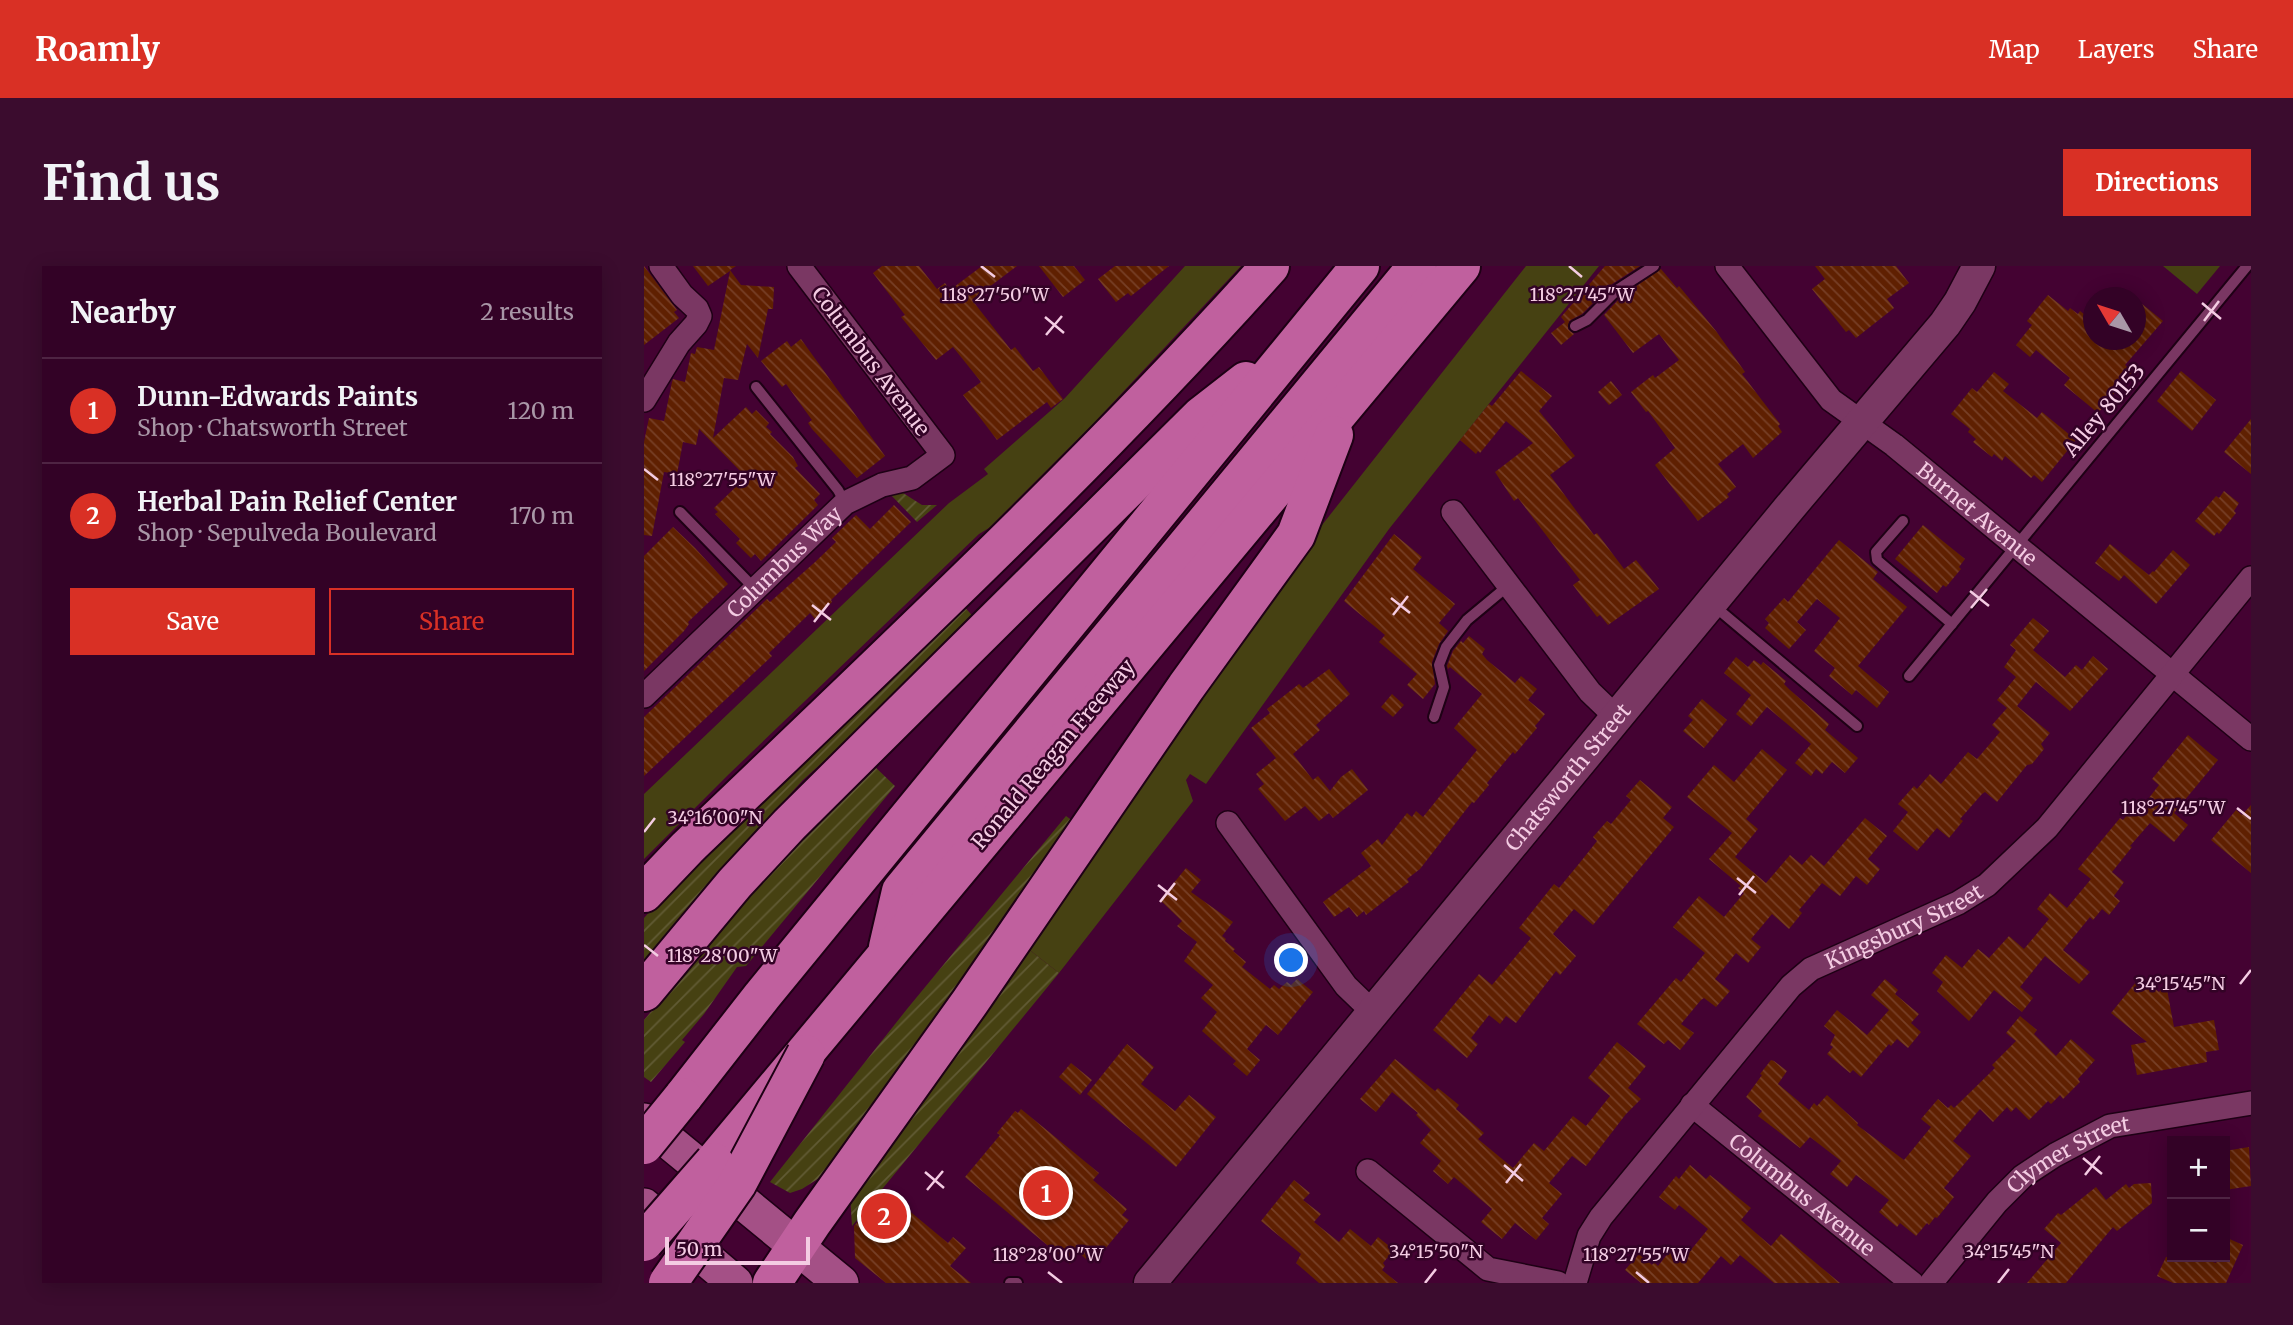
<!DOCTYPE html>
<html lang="en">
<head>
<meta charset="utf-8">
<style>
	body { margin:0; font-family:Merriweather,serif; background:#3b0c2e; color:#f1f3f6 }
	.controls { position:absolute; right:21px; bottom:21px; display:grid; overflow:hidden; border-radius:0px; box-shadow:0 4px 18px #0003 }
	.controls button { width:63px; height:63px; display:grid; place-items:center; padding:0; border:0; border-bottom:2px solid #4e2443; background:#330226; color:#f1f3f6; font:35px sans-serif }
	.compass { position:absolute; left:1439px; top:21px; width:63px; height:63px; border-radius:50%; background:#330226; box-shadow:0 4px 18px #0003; rotate:309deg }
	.scale { position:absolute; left:21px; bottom:18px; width:145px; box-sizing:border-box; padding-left:7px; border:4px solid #f4cce3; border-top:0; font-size:19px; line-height:24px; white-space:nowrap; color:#f4cce3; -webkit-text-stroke:5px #330326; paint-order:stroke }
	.you { position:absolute; left:648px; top:695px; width:24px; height:24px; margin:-18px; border:5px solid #fff; border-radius:50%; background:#1a73e8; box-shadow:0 0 0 10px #1a73e833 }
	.badge { display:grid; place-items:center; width:46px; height:46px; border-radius:50%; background:#d93025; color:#fff; font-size:23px; font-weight:700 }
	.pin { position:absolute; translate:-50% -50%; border:4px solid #fff; box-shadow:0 2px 7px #0006 }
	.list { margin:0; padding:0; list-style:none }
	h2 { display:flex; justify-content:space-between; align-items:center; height:91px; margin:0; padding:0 28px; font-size:30px }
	h2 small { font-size:23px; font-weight:400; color:#a997a7 }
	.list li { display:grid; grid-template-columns:46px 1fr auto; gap:21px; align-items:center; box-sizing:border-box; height:105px; padding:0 28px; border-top:2px solid #4e2443 }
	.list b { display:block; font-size:26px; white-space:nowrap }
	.list p { margin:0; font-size:23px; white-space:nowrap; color:#a997a7 }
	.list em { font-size:23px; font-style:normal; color:#a997a7 }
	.actions { display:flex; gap:14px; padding:21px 28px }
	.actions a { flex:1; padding:16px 0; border:2px solid #d93025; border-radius:0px; text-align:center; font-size:24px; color:#d93025 }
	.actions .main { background:#d93025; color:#fff }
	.map { position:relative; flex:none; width:1607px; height:1017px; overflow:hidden; border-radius:0px }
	header { display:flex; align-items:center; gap:42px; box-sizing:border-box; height:98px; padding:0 35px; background:#d93025; color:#fff }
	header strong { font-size:33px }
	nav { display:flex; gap:38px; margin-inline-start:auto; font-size:24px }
	.intro { display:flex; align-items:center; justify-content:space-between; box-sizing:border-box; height:168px; padding:0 42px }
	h1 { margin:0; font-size:49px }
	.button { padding:18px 32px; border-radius:0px; background:#d93025; color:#fff; font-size:24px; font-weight:700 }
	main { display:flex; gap:42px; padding:0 42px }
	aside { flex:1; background:#330226; border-radius:0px; box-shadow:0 4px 18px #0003 }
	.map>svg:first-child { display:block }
</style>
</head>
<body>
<header>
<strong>Roamly</strong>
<nav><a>Map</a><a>Layers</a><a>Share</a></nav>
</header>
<div class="intro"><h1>Find us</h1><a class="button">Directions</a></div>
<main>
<aside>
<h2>Nearby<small>2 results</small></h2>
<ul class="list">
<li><span class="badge">1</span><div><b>Dunn-Edwards Paints</b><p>Shop · Chatsworth Street</p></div><em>120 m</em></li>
<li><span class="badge">2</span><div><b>Herbal Pain Relief Center</b><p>Shop · Sepulveda Boulevard</p></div><em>170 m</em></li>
</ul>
<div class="actions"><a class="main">Save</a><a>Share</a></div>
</aside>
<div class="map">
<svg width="1607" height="1017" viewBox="0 0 1607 1017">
	<defs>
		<pattern id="garden-furrows" width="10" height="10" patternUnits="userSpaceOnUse" patternTransform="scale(1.75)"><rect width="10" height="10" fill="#464112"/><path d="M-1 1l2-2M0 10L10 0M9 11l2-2" fill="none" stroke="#615b34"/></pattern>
		<pattern id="building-back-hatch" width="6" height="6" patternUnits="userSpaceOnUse" patternTransform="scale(1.75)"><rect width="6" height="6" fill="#5f2001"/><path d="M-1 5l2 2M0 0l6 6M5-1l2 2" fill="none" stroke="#773f26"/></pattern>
	</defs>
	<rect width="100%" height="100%" fill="#440232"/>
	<g fill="#464112">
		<path d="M541,0h56l-148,158 -104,104 -10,6 -251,241 -84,84v-65l305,-291 39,-29 -4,-5 81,-71z"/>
		<path d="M882,0h73l-210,263 -183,255 -16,-10 -4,6 7,21 -134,172 -32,-25 258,-376z"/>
		<path d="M1519,0h57l-23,28z"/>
	</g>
	<g fill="url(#garden-furrows)">
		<path d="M256,225l22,14h15l-20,17 -28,-29z"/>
		<path d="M317,337l17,19 -175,158 -90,99 -69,81v-42l26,-29z"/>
		<path d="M229,499l22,21 -149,180 -9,1 -33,47 -22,26 3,2 -34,40 -7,-5v-57l115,-136z"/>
		<path d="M422,550l11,8 -253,351 -22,14 -12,4 -20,-11 137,-173z"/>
		<path d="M383,682l32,25 -207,253 -2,-32z"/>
	</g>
	<g fill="url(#building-back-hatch)">
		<path d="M0,0l33,44 -3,2 5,6 -35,27z"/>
		<path d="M49,0h43l-6,4 11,15 33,2 -1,22h-5l-10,49 -11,-14 -9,36 -14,-2 -11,60 33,-31 6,7 4,-4 13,13 -3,4 6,5 -2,2 23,23 5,9 -3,2 25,26 -6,6 4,5 -57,56 -6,-7 -4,4 -15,-15 4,-4 -25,-25 3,-2 -4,-4 32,-31 -47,-48 -3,16 -13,-3 -6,32 -13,-2 -12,64 -8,-1v-93l5,-24 15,3 8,-39 1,-3 12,3 6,-29 4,1 2,-7 17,3 16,-79 -22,15z"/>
		<path d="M238,0h37l18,23 8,-6 5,7 32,-24h35l-45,34 39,50 4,-3 18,24 6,-4 24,32 -12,9 -4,-6 -50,38 -34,-45 18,-13 -28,-35 -17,13 -35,-43 4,-2 -32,-42z"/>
		<path d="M395,0h35l11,14 -22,17z"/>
		<path d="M471,0h54l-38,30 -3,-3 -12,9 -18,-23z"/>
		<path d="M961,0h35l-28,18 -30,30 -13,7 -1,8 6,5 -13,11 -10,-12 14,-11 -4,-5z"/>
		<path d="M1171,0h81l13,17 -22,16 7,9 -38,30 -7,-8 -3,2 -34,-43 13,-10z"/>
		<path d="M1017,3l16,19 2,-2 37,45 29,41 -3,2 38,50 -2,2 4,6 -29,26 -10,-14 -25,20 18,23 -9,7 2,3 -31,24 -43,-56 20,-17 -27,-37 -2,1 -15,-20 22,-17 2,3 24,-18 -20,-26 -26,19 -29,-38 18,-19z"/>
		<path d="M1404,29l20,16 2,-3 8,6 2,-3 14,11v18h42v-41l27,22 -38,44 8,6 -35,42 -34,-28 6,-7 -34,-28 -6,7 -14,-12 16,-20 -5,-4z"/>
		<path d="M157,73l84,117 -28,22 -45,-49 -4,-6 4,-3 -26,-36 -4,3 -21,-26 26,-20 4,6z"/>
		<path d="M877,105l31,25 -13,15 36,45 -25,19 44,60 3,-2 27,36 12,-9 23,29 -51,36 -8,-10 -3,2 -24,-32 7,-5 -62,-82 -4,3 -19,-29 38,-29 -27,-22 -26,32 -2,-2 -2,3 -16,-14 29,-36 3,2z"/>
		<path d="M1537,105l35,29 -24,31 -35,-30z"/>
		<path d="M1350,106l15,12 -6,7 34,27 5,-6 34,28 -34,42 -8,-7 -3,3 -26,-22 -3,5 -8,-7 -2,3 -19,-15 3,-3 -8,-7 2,-3 -19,-15 21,-26 5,4z"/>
		<path d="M967,115l11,14 -13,10 -11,-13z"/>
		<path d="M1607,153v55l-27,-22z"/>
		<path d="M1580,225l15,12 -5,8 2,2 -17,21 -2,-2 -3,4 -19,-15 21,-25 3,2z"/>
		<path d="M250,239l17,17 -80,78 1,2 -17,17 -5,-6 -41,40 3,3 -128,120v-59l123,-118 3,3 44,-39 22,-21 -4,-4 24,-23 14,14z"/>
		<path d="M1279,259l42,34 -6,8 2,2 -15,18 -3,-2 -6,8 -42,-34z"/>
		<path d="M29,261l22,21 33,36 -40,38 1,2 -5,7 -40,40v-115z"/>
		<path d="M750,268l28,23 -9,12 42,35 -16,19 9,8 -9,13 -7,18 3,22 -12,15 -16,-14 10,-11 -38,-32 6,-7 -41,-34z"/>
		<path d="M1195,274l39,32 -5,7 34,28 -49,59 31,26 -12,16 -21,-18 -4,5 -23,-19 6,-8 -21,-17 26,-33 -23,-19 -20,23 9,8 -17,19 -24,-21 4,-5 -4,-4 19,-21 4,4z"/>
		<path d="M1466,278l39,31 4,-4 1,1 19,-22 17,15 -34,39 -32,-29 -5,6 -24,-18z"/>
		<path d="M1389,352l16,13 -16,19 32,27 11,-12 6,5 11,-14 15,13 -38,42 -34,-29 -19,24 33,27 -9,11 3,5 -12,15 -5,1 -30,37 -12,-10 -3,2 -22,25 3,2 -14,17 -12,-10 -20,23 -24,-20 15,-19 -10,-8 16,-18 3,3 13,-15 11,10 27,-32 9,7 23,-27 -8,-7 15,-17 -10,-8 19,-23 -12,-10 12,-17 -6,-5z"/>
		<path d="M825,370l16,13 -3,5 5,6 28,23 6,-7 16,13 -9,11 17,14 -10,12 2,2 -22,26 -2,-2 -26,31 2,2 -15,18 -2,-1 -52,67 -13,10 2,3 -43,33 -2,-4 -7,6 -8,-10 -15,10 -11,-15 48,-36 -10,-13 17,-14 4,6 25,-32 5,4 4,-6 7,6 54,-67 -23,-22 28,-34 -32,-27 -2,2 -1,-3 6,-15 8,-10 2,2z"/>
		<path d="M1092,391l12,10 6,-7 7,5 2,-3 23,19 -2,3 6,6 39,34 -4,6 33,28 -13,15 -13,-11 -10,12 -6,-5 -5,7 -16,-13 16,-19 -44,-37 -16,19 -15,-12 15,-19 -27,-22z"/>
		<path d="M685,403l21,25 -34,31 4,5 -27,24 20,26 5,-4 12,15 11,-14 11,-8 16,21 -35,28 -4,-5 -10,8 -14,-15 -20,15 -27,-32 6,-5 -8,-10 20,-16 -25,-30 19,-15 -3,-4 32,-25 4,4z"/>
		<path d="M748,428l12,11 -11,12 -12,-10z"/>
		<path d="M1058,433l25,21 -23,28 -21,-17 10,-11 -5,-4z"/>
		<path d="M1544,469l30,25 -44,53 14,12 -14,17 -24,-19 -20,23 2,1 -20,25 12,10 -10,14 6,5 -11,14 -7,-6 -9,11 -3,-3 -27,33 27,22 -11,12 -34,-28 -25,31 13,11 -11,14 -28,-22 -25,31 -32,-30 6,-9 -11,-9 14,-18 16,13 16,-19 11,9 20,-22 15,13 25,-30 -12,-10 13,-16 17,15 24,-29 -13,-10 42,-51 3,2 10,-12 5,4 21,-27 -7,-6z"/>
		<path d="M1118,483l25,21 -41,49 12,10 -23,28 31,26 24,-28 12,10 9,-10 13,11 41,-48 22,18 -19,23 12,10 -13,16 -11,-9 -16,20 -18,-13 -23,27 3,3 -13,16 -17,-15 -21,25 10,8 -13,16 -12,-10 -21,26 15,12 -14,16 -12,-9 -3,2 -20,24 13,9 -14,17 -12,-10 -4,4 -27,-20 39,-46 5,4 24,-29 -32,-26 26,-31 25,21 20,-24 -6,-5 3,-2 -32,-27 23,-26 -45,-36 27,-32 20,17z"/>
		<path d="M996,514l32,27 -9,11 11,9 -81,98 -19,-16 -21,25 23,22 -16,19 -4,-4 -40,52 -10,-7 -6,8 -11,-9 -18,23 7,6 -11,14 -34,-28 46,-56 13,11 39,-47 -12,-10 35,-44 5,4 23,-28 15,-19 -4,-4 14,-16 4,3 20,-24 -5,-4z"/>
		<path d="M1607,539v68l-40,-33 25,-30 6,5z"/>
		<path d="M542,602l15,12 -10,12 42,30 -11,14 4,3 -1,2 10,8 -2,2 13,11 -4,5 28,22 4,-4 5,4 8,-7 4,3 6,-6 16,13 -35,43 -12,-10 -19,24 13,11 -13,16 -14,-12 3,-3 -34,-30 15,-19 -16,-14 12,-13 -29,-24 13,-19 -20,-16 5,-5 -22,-21z"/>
		<path d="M1496,711l19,15 7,-8 8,43 40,-7 5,30 -13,2 1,10 -70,13 -6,-30 16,-3 -36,-29z"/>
		<path d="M1241,713l13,11 -3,4 24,20 -8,9 10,9 -13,16 -11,-9 -6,7 -2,-2 -28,33 -8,-7 -3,3 -23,-19 6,-7 -3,-2 5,-10 -11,-9 13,-16 30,25 22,-25 -18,-15z"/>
		<path d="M1376,750l17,14 -3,4 22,22 15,-17 24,21 -17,19 2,3 -17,17 -3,-4 -9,9 -3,-3 -19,19 -13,-13 -5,5 -4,-5 -14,15 -13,-13 -27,32 18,15 -27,32 10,9 -17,21 -2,-1 -6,8 -2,-2 -11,13 -16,-13 -3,4 -18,-15 10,-12 -33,-25 -9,12 -17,-13 11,-13 -31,-24 -10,11 -42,-32 4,-5 -16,-14 16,-22 -2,-1 11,-14 3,1 13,10 -9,13 31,26 5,-7 3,3 10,-11 31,28 -1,2 47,35 27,-33 -10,-8 17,-20 10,9 3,-3 3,3 41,-40 -3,-3 24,-24 -10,-8z"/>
		<path d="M973,776l29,24 -18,22 13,11 -15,15 -40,52 -14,-10 -23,27 13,11 -20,24 7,6 -13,16 -21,-17 -13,16 -21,-17 11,-13 -38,-32 -6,7 -15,-13 8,-10 -21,-18 11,-13 -15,-15 2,-2 -26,-21 -16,20 -16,-13 35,-40 40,32 3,-3 21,17 -3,4 28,24 -6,6 35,29 21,-25 10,8 29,-35 13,10 24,-30 -22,-18z"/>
		<path d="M483,778l27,23 -13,17 34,27 14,-16 27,22 -40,50 -89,-73z"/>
		<path d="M427,797l21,17 -12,15 -21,-18z"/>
		<path d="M377,843l78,64 -6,7 34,29 -5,6 7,5 -29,35 -7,-5 -7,9 -7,-6 -9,11 -105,-87 35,-42 -3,-2 18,-22 3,2z"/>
		<path d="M1605,881l2,39 -26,4v-39z"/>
		<path d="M1046,899l16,14 4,-4 41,33 -10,12 30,26 10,-12 59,49h-66l-34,-28 -9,10 -10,-9 -23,27h-57l-16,-13 14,-16 13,11 2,-3 4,4 11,-14 12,10 27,-33 -29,-24 -4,5 -16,-13 17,-21 3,3z"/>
		<path d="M650,914l16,13 -7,7 18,14 -7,8 25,20 11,-13 21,17 7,-9 16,13 -11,13 2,3 -3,4 16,13h-79l-23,-20 5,-9 -40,-33z"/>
		<path d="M1507,917l1,20 -35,28 -4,-4 -47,56h-39l34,-40 -17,-14 14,-16 3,2 35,-28 10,13 20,-16 3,4 5,-4z"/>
		<path d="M240,924l64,53 5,-6 13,11 -16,18 21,17h-85l-31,-25 -1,-32z"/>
		<path d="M1581,971l18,8 -17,38h-53l-16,-7 9,-19h31l19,6 3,-6h6z"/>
	</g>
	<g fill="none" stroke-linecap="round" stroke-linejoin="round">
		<defs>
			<g id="lane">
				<path d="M931,60l12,-6 30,-30 37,-24"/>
				<path d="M112,121l82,103 7,13"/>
				<path d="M36,246l75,77"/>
				<path d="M1259,255l-27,31 1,8 75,64"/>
				<path d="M1069,339l144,121"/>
				<path d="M1265,410l338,-410"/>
				<path d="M790,451l10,-30 -5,-22 7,-18 21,-27 42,-35"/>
				<path d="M366,1017h7"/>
			</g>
			<g id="street">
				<path id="s1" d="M1083,0l104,134 63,45 357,294"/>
				<path d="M0,134l35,-57 17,-19 4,-8 -3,-7 -15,-14 -21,-29"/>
				<path d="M809,246l137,180 26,25"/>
				<path id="s2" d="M0,430l201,-193 37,-18 30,-7 31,-23 -144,-189"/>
				<path d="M584,557l118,163 27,26"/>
				<path id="s3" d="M1048,839l220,178"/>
				<path d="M724,905l120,98 70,14"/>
				<path id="s4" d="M931,1017l14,-47 12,-19 190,-231 20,-17 147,-66 29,-18 60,-57 204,-250"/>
				<path id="s5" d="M1287,1017l66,-81 26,-26 32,-21 55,-29 141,-23"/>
			</g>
			<g id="secondary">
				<path id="s6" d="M506,1017l640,-776 155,-183 15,-22 19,-36"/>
			</g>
			<g id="primary">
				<path d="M0,855l197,162"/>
				<path d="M0,940l91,77"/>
			</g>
			<g id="highway">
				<path d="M0,627l43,-45c198,-190 400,-378 583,-582"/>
				<path d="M244,681l13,-56 516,-625"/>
				<path d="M0,726l91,-109 54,-58 412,-409 45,-35"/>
				<path d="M39,831l79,-101 598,-730"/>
				<path d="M70,896l747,-896"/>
				<path d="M128,1017l40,-60 158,-221 216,-315 110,-152 38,-100"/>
			</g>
		</defs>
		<use href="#lane" stroke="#1e0115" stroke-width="14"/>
		<use href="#street" stroke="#1e0115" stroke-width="26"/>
		<use href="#secondary" stroke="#1e0115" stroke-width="35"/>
		<use href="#primary" stroke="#1e0115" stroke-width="38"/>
		<use href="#highway" stroke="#1e0115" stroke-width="42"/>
		<use href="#lane" stroke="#7a3763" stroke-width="10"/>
		<use href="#street" stroke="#7a3763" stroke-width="23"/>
		<use href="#secondary" stroke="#7a3763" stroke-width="32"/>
		<use href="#primary" stroke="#a45086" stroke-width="35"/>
		<use href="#highway" stroke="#c0609e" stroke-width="38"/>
		<defs>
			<g id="highway-bridge">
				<path d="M0,879l39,-48"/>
				<path d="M0,976l70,-80"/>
				<path d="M24,1017l69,-99 69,-130"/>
			</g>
		</defs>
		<use href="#highway-bridge" stroke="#1e0115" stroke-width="42" stroke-linecap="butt"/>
		<use href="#highway-bridge" stroke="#c0609e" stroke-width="38"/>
	</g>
	<path fill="none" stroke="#f4cce3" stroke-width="2.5" d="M337,0l14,11M925,0l13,11M1558,37l19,16M401,51l19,16M1560,55l15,-20M402,69l16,-19M0,203l14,11M1326,325l19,15M747,332l19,15M168,339l19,15M1327,342l16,-19M749,349l15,-19M170,356l15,-19M1593,542l14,11M0,566l11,-14M1093,612l19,15M514,619l19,15M1095,629l15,-19M516,636l15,-19M0,679l14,11M1596,718l11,-14M1439,892l19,16M860,899l19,16M281,906l19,16M1441,909l15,-19M862,917l15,-19M283,924l16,-19M404,1006l14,11M992,1006l13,11M781,1017l11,-14M1354,1017l11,-14"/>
	<g text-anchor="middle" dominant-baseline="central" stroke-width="5" stroke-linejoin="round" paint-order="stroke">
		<g font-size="21" fill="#f4cce3" stroke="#330326">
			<text transform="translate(227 95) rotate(53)">Columbus Avenue</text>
			<text transform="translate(1460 144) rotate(-50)">Alley 80153</text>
			<text stroke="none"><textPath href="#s1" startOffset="355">Burnet Avenue</textPath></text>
			<text stroke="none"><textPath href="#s2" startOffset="194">Columbus Way</textPath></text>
			<text transform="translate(409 488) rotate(-50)">Ronald Reagan Freeway</text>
			<text stroke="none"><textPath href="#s6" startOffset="656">Chatsworth Street</textPath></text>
			<text stroke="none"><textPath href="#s4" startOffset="499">Kingsbury Street</textPath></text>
			<text stroke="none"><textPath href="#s5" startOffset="192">Clymer Street</textPath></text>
			<text stroke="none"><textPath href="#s3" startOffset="142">Columbus Avenue</textPath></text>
		</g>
	</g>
	<g font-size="18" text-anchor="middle" fill="#f4cce3" stroke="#330326" stroke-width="5" stroke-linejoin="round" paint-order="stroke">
		<text x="351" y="35">118°27'50"W</text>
		<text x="938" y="35">118°27'45"W</text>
		<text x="78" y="220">118°27'55"W</text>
		<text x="1529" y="548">118°27'45"W</text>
		<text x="71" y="558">34°16'00"N</text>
		<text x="78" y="696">118°28'00"W</text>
		<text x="1536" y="724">34°15'45"N</text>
		<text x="792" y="992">34°15'50"N</text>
		<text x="1365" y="992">34°15'45"N</text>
		<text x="404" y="995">118°28'00"W</text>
		<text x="992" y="995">118°27'55"W</text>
	</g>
</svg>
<div class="controls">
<button>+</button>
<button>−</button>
</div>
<svg class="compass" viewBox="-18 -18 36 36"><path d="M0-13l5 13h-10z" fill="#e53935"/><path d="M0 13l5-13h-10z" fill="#a997a7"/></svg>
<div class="scale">50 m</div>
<div class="you"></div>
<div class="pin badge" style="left:402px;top:927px">1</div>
<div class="pin badge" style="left:240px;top:950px">2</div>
</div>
</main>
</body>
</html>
